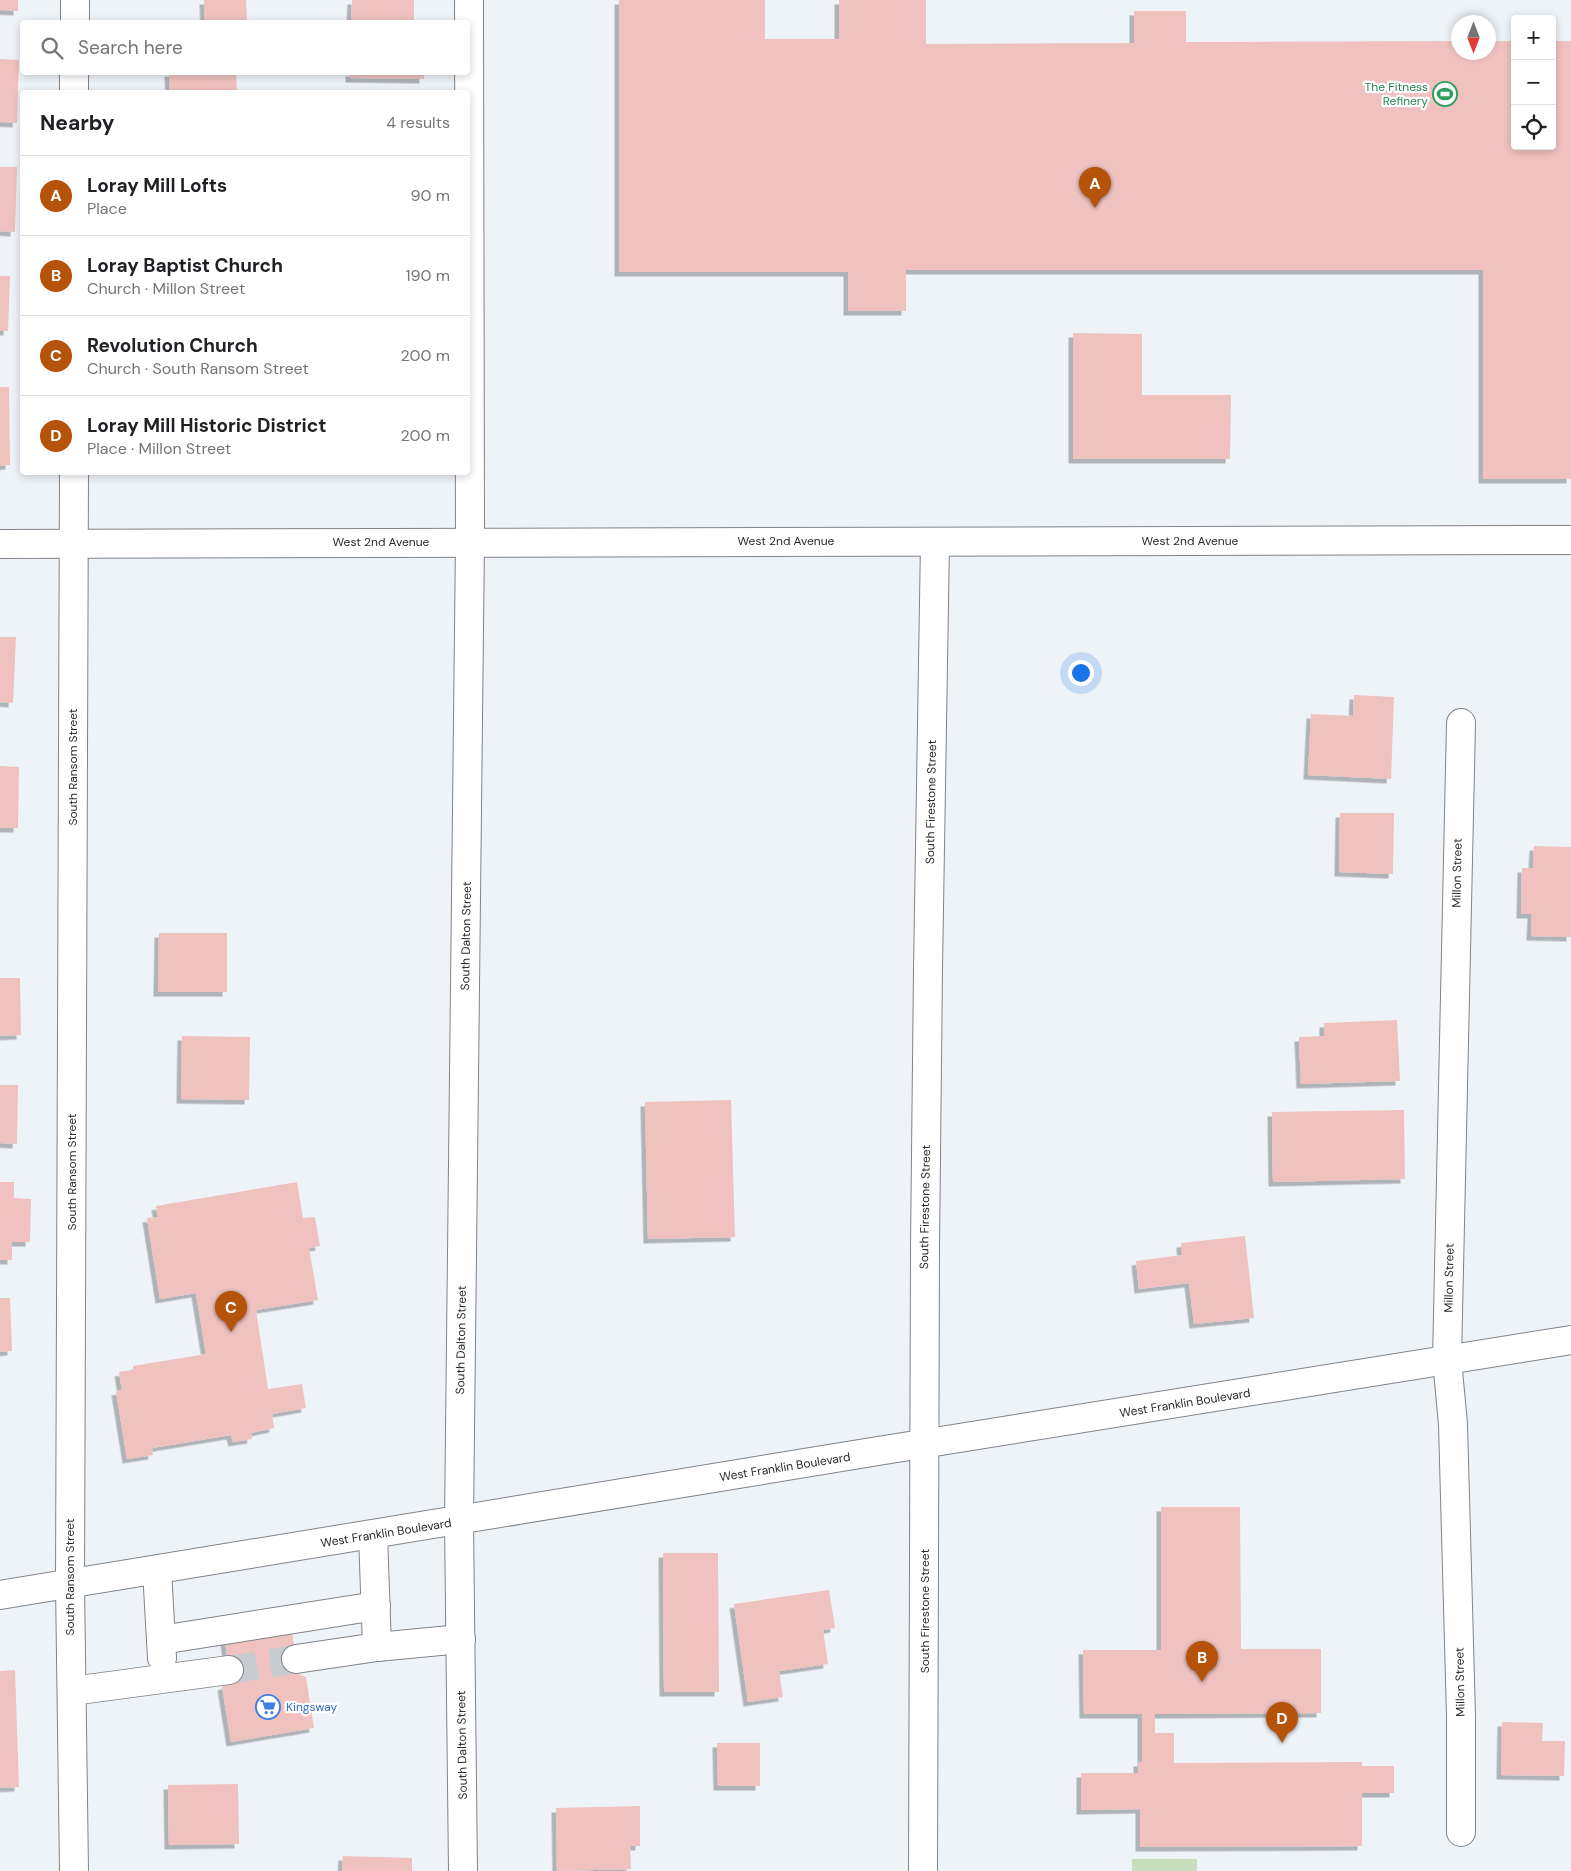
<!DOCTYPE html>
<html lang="en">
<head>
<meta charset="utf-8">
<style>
	body { margin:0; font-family:"DM Sans",sans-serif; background:#f6f6f6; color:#202124 }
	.controls { position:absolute; right:15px; top:15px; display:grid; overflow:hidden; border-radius:5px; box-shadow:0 2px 8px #0003 }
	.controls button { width:45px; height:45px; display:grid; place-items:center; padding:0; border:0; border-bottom:1px solid #e0e0e0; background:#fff; color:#202124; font:25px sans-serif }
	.compass { position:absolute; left:1451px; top:15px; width:45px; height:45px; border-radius:50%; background:#fff; box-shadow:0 2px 8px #0003; rotate:180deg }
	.you { position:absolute; left:1080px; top:672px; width:18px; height:18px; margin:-12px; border:4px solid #fff; border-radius:50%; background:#1a73e8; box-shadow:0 0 0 8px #1a73e833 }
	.badge { display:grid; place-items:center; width:32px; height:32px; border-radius:50%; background:#b45309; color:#fff; font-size:16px; font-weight:700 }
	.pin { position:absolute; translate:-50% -41px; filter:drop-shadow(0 1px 2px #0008) }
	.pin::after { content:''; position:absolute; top:26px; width:18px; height:15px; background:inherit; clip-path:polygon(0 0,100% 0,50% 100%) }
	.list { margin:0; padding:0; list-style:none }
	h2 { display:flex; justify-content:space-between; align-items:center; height:65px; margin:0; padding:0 20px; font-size:21px }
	h2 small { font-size:16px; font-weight:400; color:#757577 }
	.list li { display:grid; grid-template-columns:32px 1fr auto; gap:15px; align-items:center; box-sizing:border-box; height:80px; padding:0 20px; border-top:1px solid #e0e0e0 }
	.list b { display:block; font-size:19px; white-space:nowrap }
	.list p { margin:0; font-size:16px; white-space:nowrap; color:#757577 }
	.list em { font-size:16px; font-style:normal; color:#757577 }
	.icon { flex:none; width:28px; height:28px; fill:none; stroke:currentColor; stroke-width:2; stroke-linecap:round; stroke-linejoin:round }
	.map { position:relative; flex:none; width:1571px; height:1871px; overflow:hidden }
	.search { position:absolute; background:#fff; box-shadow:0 2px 8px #0003; left:20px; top:20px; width:450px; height:55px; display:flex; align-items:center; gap:12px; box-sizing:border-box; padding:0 18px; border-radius:5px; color:#757577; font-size:19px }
	.panel { position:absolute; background:#fff; box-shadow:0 2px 8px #0003; left:20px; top:90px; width:450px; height:385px; border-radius:5px }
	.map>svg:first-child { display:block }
</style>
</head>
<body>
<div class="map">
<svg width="1571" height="1871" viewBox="0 0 1571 1871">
	<defs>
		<filter id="shadow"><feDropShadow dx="-4.5" dy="4.5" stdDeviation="0" flood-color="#0004"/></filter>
	</defs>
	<rect width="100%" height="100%" fill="#eef3f8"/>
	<rect fill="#c7ddbd" x="1132" y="1859" width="65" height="12"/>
	<g fill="#efc2c0" filter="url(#shadow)">
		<path d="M0,0h18v11l-18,-1z"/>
		<path d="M204,0h42l1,22h-42z"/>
		<path d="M352,0h62v22h-63z"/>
		<path d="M619,0h146v39h74v-39h87v44l208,-1v-32h52v31l272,-1v11h30v-11h27v105h37v-105h19v438h-88v-209h-577v41h-58v-39h-229z"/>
		<path d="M0,59l19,1 -2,63 -17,-1z"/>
		<path d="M169,72h67l1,20h-67z"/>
		<path d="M350,72h74v7l-74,-1z"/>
		<path d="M0,167h17l-2,65 -15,-1z"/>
		<path d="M0,276h10l-2,55h-8z"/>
		<path d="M1073,333l69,1v61h89l-1,64h-157z"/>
		<path d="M0,387h9l1,78 -10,1z"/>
		<path d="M0,637h16l-3,66 -13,-1z"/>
		<path d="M1354,695l40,2 -3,82 -83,-4 3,-61 42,2z"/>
		<path d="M0,766l19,1 -1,61h-18z"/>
		<path d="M1340,813h54l-1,61 -54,-2z"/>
		<path d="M1534,846l37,1v90l-40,-1 1,-22h-11l1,-46h11z"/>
		<path d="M159,933h68v59h-69z"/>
		<path d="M0,978h20l1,57 -21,1z"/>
		<path d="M1397,1020l3,61 -99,3 -2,-47 25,-1v-13z"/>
		<path d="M182,1036l68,1 -1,63 -68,-1z"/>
		<path d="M0,1085h18l-1,59 -17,-1z"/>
		<path d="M731,1100l4,137 -87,2 -3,-137z"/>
		<path d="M1404,1110l1,69 -132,3 -1,-70z"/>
		<path d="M0,1182h14v16l17,1 -1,43h-18v18h-12z"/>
		<path d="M297,1182l6,36 12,-1 5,29 -11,2 9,52 -62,10 12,79 34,-5 4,24 -34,6 2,14 -23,5 1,6 -19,3 -2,-7 -79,13 1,7 -26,4 -11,-68 6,-1 -3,-18 14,-2v-4l73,-12 -10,-61 -36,6 -13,-81 11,-1 -2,-11z"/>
		<path d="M1245,1236l9,82 -60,6 -5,-41 -50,6 -3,-28 46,-6 -1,-12z"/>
		<path d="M0,1298h10l2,53 -12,1z"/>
		<path d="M1161,1507h79l1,142h80v64l-166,1v19h19v30l188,-1v4h32v27h-32v53l-222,1v-38l-59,1v-37h57v-11h4v-48h-58l-1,-64h78z"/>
		<path d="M663,1553h55l1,139h-55z"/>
		<path d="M829,1590l6,38 -12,2 5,34 -49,7 4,26 -35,5 -14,-98z"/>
		<path d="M291,1624l7,50 8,3 8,51 -83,14 -9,-56 9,-3 -7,-49z"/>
		<path d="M15,1670l4,117 -19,1v-117z"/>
		<path d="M1502,1722l41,1 -1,18h23l-1,35 -63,-1z"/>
		<path d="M717,1743h43v43h-42z"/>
		<path d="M238,1784l1,60 -70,1 -1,-60z"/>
		<path d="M640,1806v40h-10l1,23 -74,2 -1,-63z"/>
		<path d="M343,1856l69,2v13h-70z"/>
	</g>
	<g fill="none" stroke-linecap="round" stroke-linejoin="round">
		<path stroke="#c6cbcf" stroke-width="28" stroke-dasharray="28 14" stroke-linecap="butt" d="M229,1670l67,-11"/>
		<defs>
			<g id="minor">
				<path d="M75,22v-22"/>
				<path d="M74,92v-20"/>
				<path d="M0,544l1571,-4"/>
				<path d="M1461,723l-14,637 6,64 8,292v116"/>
				<path d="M373,1535l4,112"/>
				<path d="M157,1570l5,88"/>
				<path d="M161,1640l215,-34"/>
				<path d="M296,1659l81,-12 84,-8"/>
				<path d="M72,1691l157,-21"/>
				<path d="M74,1871l-4,-287 4,-1112"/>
				<path d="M463,1871l-4,-350 11,-980 -1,-541"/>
				<path d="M923,1871l2,-622 3,-280 7,-427"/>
			</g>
			<path id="major" d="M0,1595l878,-144 693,-111"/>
		</defs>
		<use href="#minor" stroke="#808489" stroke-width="30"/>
		<use href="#major" stroke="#808489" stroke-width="30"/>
		<use href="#minor" stroke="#fff" stroke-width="28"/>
		<use href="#major" stroke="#fff" stroke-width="28"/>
	</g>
	<defs>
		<symbol id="stadium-ring" viewBox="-11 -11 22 22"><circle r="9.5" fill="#fff" stroke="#2e9e5b" stroke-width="1.5"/><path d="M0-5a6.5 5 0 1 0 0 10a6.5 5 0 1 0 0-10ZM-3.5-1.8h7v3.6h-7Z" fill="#2e9e5b"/></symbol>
		<symbol id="supermarket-ring" viewBox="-11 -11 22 22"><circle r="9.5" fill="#fff" stroke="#3f7fe0" stroke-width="1.5"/><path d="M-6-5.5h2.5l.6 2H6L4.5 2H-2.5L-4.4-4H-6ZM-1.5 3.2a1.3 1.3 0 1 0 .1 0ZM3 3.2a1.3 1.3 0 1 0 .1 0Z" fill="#3f7fe0"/></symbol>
	</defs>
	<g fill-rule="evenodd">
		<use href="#stadium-ring" x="1431" y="80" width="28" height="28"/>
		<use href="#supermarket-ring" x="254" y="1693" width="28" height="28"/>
	</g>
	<g text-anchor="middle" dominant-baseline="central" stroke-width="4.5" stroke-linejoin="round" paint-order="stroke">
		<g font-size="12" fill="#27864d" stroke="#fff" text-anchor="end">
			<text x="1428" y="87">The Fitness<tspan x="1428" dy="14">Refinery</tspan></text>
		</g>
		<g font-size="12" fill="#282a2c" stroke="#fff">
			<text x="786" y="541">West 2nd Avenue</text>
			<text x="1190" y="541">West 2nd Avenue</text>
			<text x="381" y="542">West 2nd Avenue</text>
			<text transform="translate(73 767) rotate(-90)">South Ransom Street</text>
			<text transform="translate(931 802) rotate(-89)">South Firestone Street</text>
			<text transform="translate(1457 873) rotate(-89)">Millon Street</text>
			<text transform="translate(466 936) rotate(-89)">South Dalton Street</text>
			<text transform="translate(72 1172) rotate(-90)">South Ransom Street</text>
			<text transform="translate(925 1207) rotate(-89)">South Firestone Street</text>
			<text transform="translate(1449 1278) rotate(-89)">Millon Street</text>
			<text transform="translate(461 1340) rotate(-89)">South Dalton Street</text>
			<text transform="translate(1185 1403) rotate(-9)">West Franklin Boulevard</text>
			<text transform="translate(785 1467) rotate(-9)">West Franklin Boulevard</text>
			<text transform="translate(386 1533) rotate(-9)">West Franklin Boulevard</text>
			<text transform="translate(70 1577) rotate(-90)">South Ransom Street</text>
			<text transform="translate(925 1611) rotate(-90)">South Firestone Street</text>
			<text transform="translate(1460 1682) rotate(-91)">Millon Street</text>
			<text transform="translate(462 1745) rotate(-91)">South Dalton Street</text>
		</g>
		<g font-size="12" fill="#366cbe" stroke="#fff" text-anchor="start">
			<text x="286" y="1707">Kingsway</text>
		</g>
	</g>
</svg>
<div class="controls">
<button>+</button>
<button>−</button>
<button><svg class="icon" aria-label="locate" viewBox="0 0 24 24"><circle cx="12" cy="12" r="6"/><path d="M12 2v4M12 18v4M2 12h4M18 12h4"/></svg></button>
</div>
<svg class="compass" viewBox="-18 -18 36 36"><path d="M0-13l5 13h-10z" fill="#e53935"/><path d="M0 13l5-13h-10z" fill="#757577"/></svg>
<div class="you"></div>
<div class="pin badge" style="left:1095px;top:208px">A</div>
<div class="pin badge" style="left:1202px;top:1682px">B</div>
<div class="pin badge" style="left:231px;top:1332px">C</div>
<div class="pin badge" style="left:1282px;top:1743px">D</div>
<div class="search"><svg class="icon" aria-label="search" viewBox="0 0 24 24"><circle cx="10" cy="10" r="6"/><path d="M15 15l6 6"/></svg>Search here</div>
<section class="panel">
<h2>Nearby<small>4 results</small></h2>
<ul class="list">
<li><span class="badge">A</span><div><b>Loray Mill Lofts</b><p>Place</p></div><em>90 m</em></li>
<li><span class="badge">B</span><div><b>Loray Baptist Church</b><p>Church · Millon Street</p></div><em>190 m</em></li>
<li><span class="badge">C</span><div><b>Revolution Church</b><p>Church · South Ransom Street</p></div><em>200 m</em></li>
<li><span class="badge">D</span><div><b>Loray Mill Historic District</b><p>Place · Millon Street</p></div><em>200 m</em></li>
</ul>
</section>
</div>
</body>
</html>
